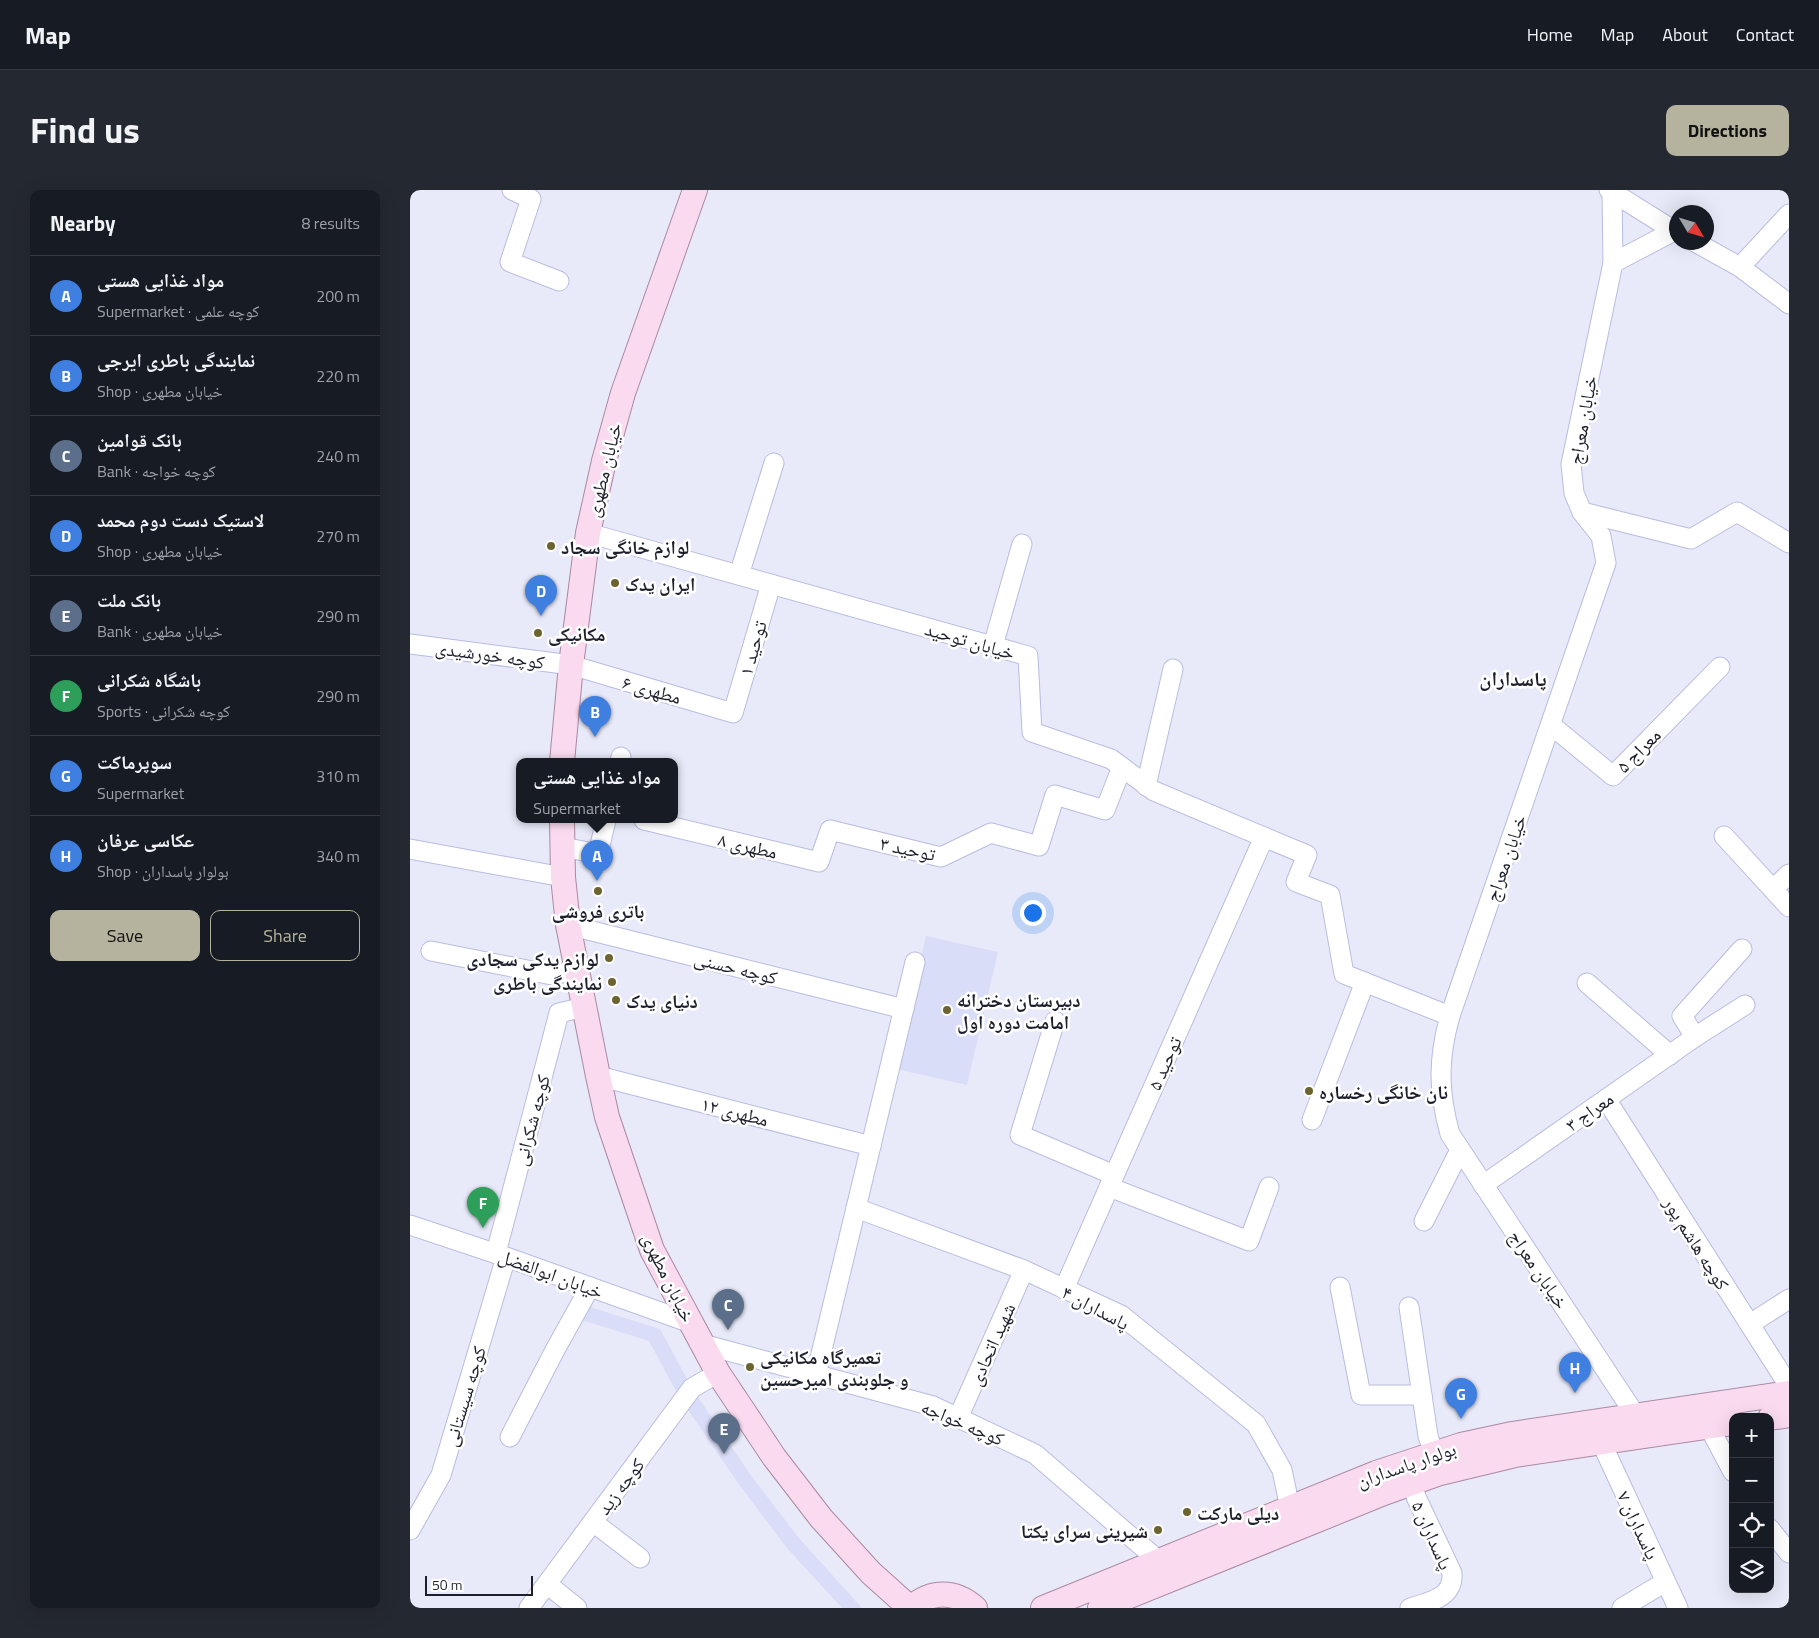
<!DOCTYPE html>
<html lang="en">
<head>
<meta charset="utf-8">
<style>
	body { margin:0; font-family:"Titillium Web","Noto Naskh Arabic",sans-serif; background:#242831; color:#f1f3f6 }
	.controls { position:absolute; right:15px; bottom:15px; display:grid; overflow:hidden; border-radius:10px; box-shadow:0 5px 20px #0002 }
	.controls button { width:45px; height:45px; display:grid; place-items:center; padding:0; border:0; border-bottom:1px solid #363941; background:#171b24; color:#f1f3f6; font:25px sans-serif }
	.compass { position:absolute; left:1259px; top:15px; width:45px; height:45px; border-radius:50%; background:#171b24; box-shadow:0 5px 20px #0002; rotate:128deg }
	.scale { position:absolute; left:15px; bottom:12px; width:108px; box-sizing:border-box; padding-left:5px; border:2px solid #1e1f2d; border-top:0; font-size:14px; line-height:18px; white-space:nowrap; color:#1e1f2d; -webkit-text-stroke:4px #fff; paint-order:stroke }
	.you { position:absolute; left:622px; top:722px; width:18px; height:18px; margin:-12px; border:4px solid #fff; border-radius:50%; background:#1a73e8; box-shadow:0 0 0 8px #1a73e833 }
	.badge { display:grid; place-items:center; width:32px; height:32px; border-radius:50%; background:#b5b29d; color:#fff; font-size:16px; font-weight:700 }
	.pin { position:absolute; translate:-50% -41px; filter:drop-shadow(0 1px 2px #0008) }
	.pin::after { content:''; position:absolute; top:26px; width:18px; height:15px; background:inherit; clip-path:polygon(0 0,100% 0,50% 100%) }
	.popup { position:absolute; left:106px; top:568px; width:162px; height:65px; box-sizing:border-box; display:grid; place-content:center; border-radius:10px; background:#171b24; filter:drop-shadow(0 1px 4px #0005); font-size:16px; white-space:nowrap; color:#9ea1a6 }
	.popup b { font-size:19px; color:#f1f3f6 }
	.popup::after { content:''; position:absolute; left:50%; top:100%; margin-left:-10px; border:10px solid transparent; border-top-color:#171b24 }
	.list { margin:0; padding:0; list-style:none }
	h2 { display:flex; justify-content:space-between; align-items:center; height:65px; margin:0; padding:0 20px; font-size:21px }
	h2 small { font-size:16px; font-weight:400; color:#9ea1a6 }
	.list li { display:grid; grid-template-columns:32px 1fr auto; gap:15px; align-items:center; box-sizing:border-box; height:80px; padding:0 20px; border-top:1px solid #363941 }
	.list b { display:block; font-size:19px; white-space:nowrap }
	.list p { margin:0; font-size:16px; white-space:nowrap; color:#9ea1a6 }
	.list em { font-size:16px; font-style:normal; color:#9ea1a6 }
	.actions { display:flex; gap:10px; padding:15px 20px }
	.actions a { flex:1; padding:11px 0; border:1px solid #b5b29d; border-radius:10px; text-align:center; font-size:18px; color:#b5b29d }
	.actions .main { background:#b5b29d; color:#111 }
	.icon { flex:none; width:28px; height:28px; fill:none; stroke:currentColor; stroke-width:2; stroke-linecap:round; stroke-linejoin:round }
	.map { position:relative; flex:none; width:1379px; height:1418px; overflow:hidden; border-radius:10px }
	header { display:flex; align-items:center; gap:30px; box-sizing:border-box; height:70px; padding:0 25px; background:#171b24; border-bottom:1px solid #363941 }
	header strong { font-size:24px }
	nav { display:flex; gap:28px; margin-inline-start:auto; font-size:18px }
	.intro { display:flex; align-items:center; justify-content:space-between; box-sizing:border-box; height:120px; padding:0 30px }
	h1 { margin:0; font-size:35px }
	.button { padding:12px 22px; border-radius:10px; background:#b5b29d; color:#111; font-size:18px; font-weight:700 }
	main { display:flex; gap:30px; padding:0 30px }
	aside { flex:1; background:#171b24; border-radius:10px; box-shadow:0 5px 20px #0002 }
	.map>svg:first-child { display:block }
</style>
</head>
<body>
<header>
<strong>Map</strong>
<nav><a>Home</a><a>Map</a><a>About</a><a>Contact</a></nav>
</header>
<div class="intro"><h1>Find us</h1><a class="button">Directions</a></div>
<main>
<aside>
<h2>Nearby<small>8 results</small></h2>
<ul class="list">
<li><span class="badge" style="background:#3f7fe0">A</span><div><b>مواد غذایی هستی</b><p>Supermarket · کوچه علمی</p></div><em>200 m</em></li>
<li><span class="badge" style="background:#3f7fe0">B</span><div><b>نمایندگی باطری ایرجی</b><p>Shop · خیابان مطهری</p></div><em>220 m</em></li>
<li><span class="badge" style="background:#5c6f8a">C</span><div><b>بانک قوامین</b><p>Bank · کوچه خواجه</p></div><em>240 m</em></li>
<li><span class="badge" style="background:#3f7fe0">D</span><div><b>لاستیک دست دوم محمد</b><p>Shop · خیابان مطهری</p></div><em>270 m</em></li>
<li><span class="badge" style="background:#5c6f8a">E</span><div><b>بانک ملت</b><p>Bank · خیابان مطهری</p></div><em>290 m</em></li>
<li><span class="badge" style="background:#2e9e5b">F</span><div><b>باشگاه شکرانی</b><p>Sports · کوچه شکرانی</p></div><em>290 m</em></li>
<li><span class="badge" style="background:#3f7fe0">G</span><div><b>سوپرماکت</b><p>Supermarket</p></div><em>310 m</em></li>
<li><span class="badge" style="background:#3f7fe0">H</span><div><b>عکاسی عرفان</b><p>Shop · بولوار پاسداران</p></div><em>340 m</em></li>
</ul>
<div class="actions"><a class="main">Save</a><a>Share</a></div>
</aside>
<div class="map">
<svg width="1379" height="1418" viewBox="0 0 1379 1418">
	<rect width="100%" height="100%" fill="#e8eaf9"/>
	<g fill="#daddf8">
		<path d="M516,746l72,16 -31,133 -71,-16z"/>
		<path d="M180,1117l70,22 27,50 -10,14 -28,-52 -67,-21z"/>
		<path d="M288,1207l52,77 48,63 64,71h-20l-56,-61 -48,-64 -50,-73z"/>
	</g>
	<g fill="none" stroke-linecap="round" stroke-linejoin="round">
		<defs>
			<g id="minor">
				<path d="M102,0l19,9 -21,63 49,19"/>
				<path d="M1199,0l67,42"/>
				<path d="M1204,0l-2,2 1,71 -42,201 3,29 8,19 19,24 5,27 -156,453c-12,43 -12,75 0,118l186,282"/>
				<path d="M1285,52l45,25 49,37"/>
				<path d="M1203,73l61,-32"/>
				<path d="M1330,77l49,-53"/>
				<path d="M1172,322l109,27 46,-27 52,31"/>
				<path d="M178,343l440,123 4,76 79,27 43,32 153,64 -11,27 34,13 14,79 106,42"/>
				<path d="M329,385l35,-112"/>
				<path d="M0,454l161,21 162,48 38,-129"/>
				<path d="M583,456l29,-102"/>
				<path d="M1141,535l62,51 107,-109"/>
				<path d="M210,572l1,-5"/>
				<path d="M736,596l27,-117"/>
				<path d="M234,630l175,42 11,-32 111,27 50,-24 48,13 16,-51 50,15 17,-43"/>
				<path d="M1314,646l65,71"/>
				<path d="M153,657l35,7 8,-34"/>
				<path d="M0,659l153,28"/>
				<path d="M1363,699l16,-15"/>
				<path d="M158,735l336,84"/>
				<path d="M21,761l121,24 25,-5"/>
				<path d="M1177,793l83,72"/>
				<path d="M645,831l-35,114 94,40"/>
				<path d="M1285,847l-13,-21 60,-67"/>
				<path d="M188,886l273,70"/>
				<path d="M1196,909l183,287"/>
				<path d="M902,930l53,-138"/>
				<path d="M1073,995l212,-148 50,-32"/>
				<path d="M699,997l140,54 20,-54"/>
				<path d="M446,1018l168,62 97,45 135,109 26,46 8,38"/>
				<path d="M1014,1031l36,-71"/>
				<path d="M0,1035l96,32 185,66"/>
				<path d="M86,1063l63,-240 25,-6"/>
				<path d="M930,1097l21,108h61"/>
				<path d="M654,1099l200,-452"/>
				<path d="M999,1117l19,129 6,17"/>
				<path d="M1340,1134l39,-25"/>
				<path d="M292,1154l231,62 102,48 124,107"/>
				<path d="M406,1185l99,-413"/>
				<path d="M548,1228l66,-148"/>
				<path d="M1299,1237l24,45"/>
				<path d="M100,1247l45,-87 35,-63"/>
				<path d="M1191,1252l77,166"/>
				<path d="M183,1332l47,36"/>
				<path d="M1360,1339l19,24"/>
				<path d="M0,1340l31,-55 65,-218"/>
				<path d="M137,1394l30,24"/>
				<path d="M119,1418l163,-220 26,-15"/>
				<path d="M1000,1418c19,-6 44,-10 42,-35l-35,-74 -6,-16"/>
				<path d="M1212,1418l43,-26"/>
			</g>
			<g id="major">
				<path d="M152,572l9,-97 17,-132 16,-72 19,-68 72,-203"/>
				<path d="M152,630l1,57 5,48 30,151 9,41 45,133 66,123 56,84 47,61 50,55 39,35"/>
				<path d="M1360,1228l19,-3"/>
				<path d="M501,1418c20,-18 44,-18 64,0"/>
				<path d="M633,1418l333,-135 85,-28 51,-11 277,-41"/>
				<path d="M690,1418l284,-115 56,-20 75,-18 218,-32"/>
			</g>
		</defs>
		<use href="#minor" stroke="#b9bce1" stroke-width="21"/>
		<use href="#major" stroke="#aa89a3" stroke-width="26"/>
		<use href="#minor" stroke="#fff" stroke-width="19"/>
		<use href="#major" stroke="#fadaee" stroke-width="24"/>
	</g>
	<g fill="#6b6330" stroke="#fff" stroke-width="2">
		<circle cx="141" cy="356" r="5"/>
		<circle cx="205" cy="393" r="5"/>
		<circle cx="128" cy="443" r="5"/>
		<circle cx="188" cy="701" r="5"/>
		<circle cx="199" cy="768" r="5"/>
		<circle cx="202" cy="792" r="5"/>
		<circle cx="206" cy="810" r="5"/>
		<circle cx="537" cy="820" r="5"/>
		<circle cx="899" cy="901" r="5"/>
		<circle cx="340" cy="1177" r="5"/>
		<circle cx="777" cy="1322" r="5"/>
		<circle cx="748" cy="1340" r="5"/>
	</g>
	<g text-anchor="middle" dominant-baseline="central" stroke-width="5" stroke-linejoin="round" paint-order="stroke">
		<g font-size="19" fill="#1e1f2d" stroke="#fff">
			<text transform="translate(1172 230) rotate(-80)">خیابان معراج</text>
			<text transform="translate(193 280) rotate(-76)">خیابان مطهری</text>
			<text transform="translate(560 450) rotate(16)">خیابان توحید</text>
			<text transform="translate(342 458) rotate(-74)">توحید ۱</text>
			<text transform="translate(80 464) rotate(8)">کوچه خورشیدی</text>
			<text transform="translate(242 499) rotate(16)">مطهری ۶</text>
			<text transform="translate(1228 560) rotate(-45)">معراج ۵</text>
			<text transform="translate(338 655) rotate(13)">مطهری ۸</text>
			<text transform="translate(498 658) rotate(12)">توحید ۳</text>
			<text transform="translate(1095 668) rotate(-71)">خیابان معراج</text>
			<text transform="translate(326 777) rotate(14)">کوچه حسنی</text>
			<text transform="translate(754 873) rotate(-66)">توحید ۵</text>
			<text transform="translate(325 921) rotate(14)">مطهری ۱۲</text>
			<text transform="translate(1179 921) rotate(-35)">معراج ۳</text>
			<text transform="translate(121 930) rotate(-75)">کوچه شکرانی</text>
			<text transform="translate(1287 1053) rotate(58)">کوچه هاشم پور</text>
			<text transform="translate(1129 1079) rotate(56)">خیابان معراج</text>
			<text transform="translate(141 1083) rotate(20)">خیابان ابوالفضل</text>
			<text transform="translate(259 1087) rotate(64)">خیابان مطهری</text>
			<text transform="translate(686 1117) rotate(28)">پاسداران ۴</text>
			<text transform="translate(581 1154) rotate(-66)">شهید اتحادی</text>
			<text transform="translate(54 1206) rotate(-73)">کوچه سیستانی</text>
			<text transform="translate(553 1232) rotate(23)">کوچه خواجه</text>
			<text transform="translate(996 1274) rotate(-19)">بولوار پاسداران</text>
			<text transform="translate(210 1296) rotate(-53)">کوچه زید</text>
			<text transform="translate(1229 1335) rotate(65)">پاسداران ۷</text>
			<text transform="translate(1023 1345) rotate(66)">پاسداران ۵</text>
		</g>
		<g font-size="19" font-weight="bold" fill="#1e1f2d" stroke="#fff" text-anchor="start">
			<text x="151" y="356">لوازم خانگی سجاد</text>
			<text x="215" y="393">ایران یدک</text>
			<text x="138" y="443">مکانیکی</text>
			<text x="188" y="720" text-anchor="middle">باتری فروشی</text>
			<text x="189" y="768" text-anchor="end">لوازم یدکی سجادی</text>
			<text x="192" y="792" text-anchor="end">نمایندگی باطری</text>
			<text x="547" y="809">دبیرستان دخترانه<tspan x="547" dy="22">امامت دوره اول</tspan></text>
			<text x="216" y="810">دنیای یدک</text>
			<text x="909" y="901">نان خانگی رخساره</text>
			<text x="350" y="1166">تعمیرگاه مکانیکی<tspan x="350" dy="22">و جلوبندی امیرحسین</tspan></text>
			<text x="787" y="1322">دیلی مارکت</text>
			<text x="738" y="1340" text-anchor="end">شیرینی سرای یکتا</text>
		</g>
		<g font-size="20" font-weight="bold" fill="#1e1f2d" stroke="#fff">
			<text x="1103" y="488">پاسداران</text>
		</g>
	</g>
</svg>
<div class="controls">
<button>+</button>
<button>−</button>
<button><svg class="icon" aria-label="locate" viewBox="0 0 24 24"><circle cx="12" cy="12" r="6"/><path d="M12 2v4M12 18v4M2 12h4M18 12h4"/></svg></button>
<button><svg class="icon" aria-label="layers" viewBox="0 0 24 24"><path d="M12 4l9 5-9 5-9-5zM3 14l9 5 9-5"/></svg></button>
</div>
<svg class="compass" viewBox="-18 -18 36 36"><path d="M0-13l5 13h-10z" fill="#e53935"/><path d="M0 13l5-13h-10z" fill="#9ea1a6"/></svg>
<div class="scale">50 m</div>
<div class="you"></div>
<div class="pin badge" style="left:187px;top:691px;background:#3f7fe0">A</div>
<div class="popup"><b>مواد غذایی هستی</b>Supermarket</div>
<div class="pin badge" style="left:185px;top:547px;background:#3f7fe0">B</div>
<div class="pin badge" style="left:318px;top:1140px;background:#5c6f8a">C</div>
<div class="pin badge" style="left:131px;top:426px;background:#3f7fe0">D</div>
<div class="pin badge" style="left:314px;top:1264px;background:#5c6f8a">E</div>
<div class="pin badge" style="left:73px;top:1038px;background:#2e9e5b">F</div>
<div class="pin badge" style="left:1051px;top:1229px;background:#3f7fe0">G</div>
<div class="pin badge" style="left:1165px;top:1203px;background:#3f7fe0">H</div>
</div>
</main>
</body>
</html>
